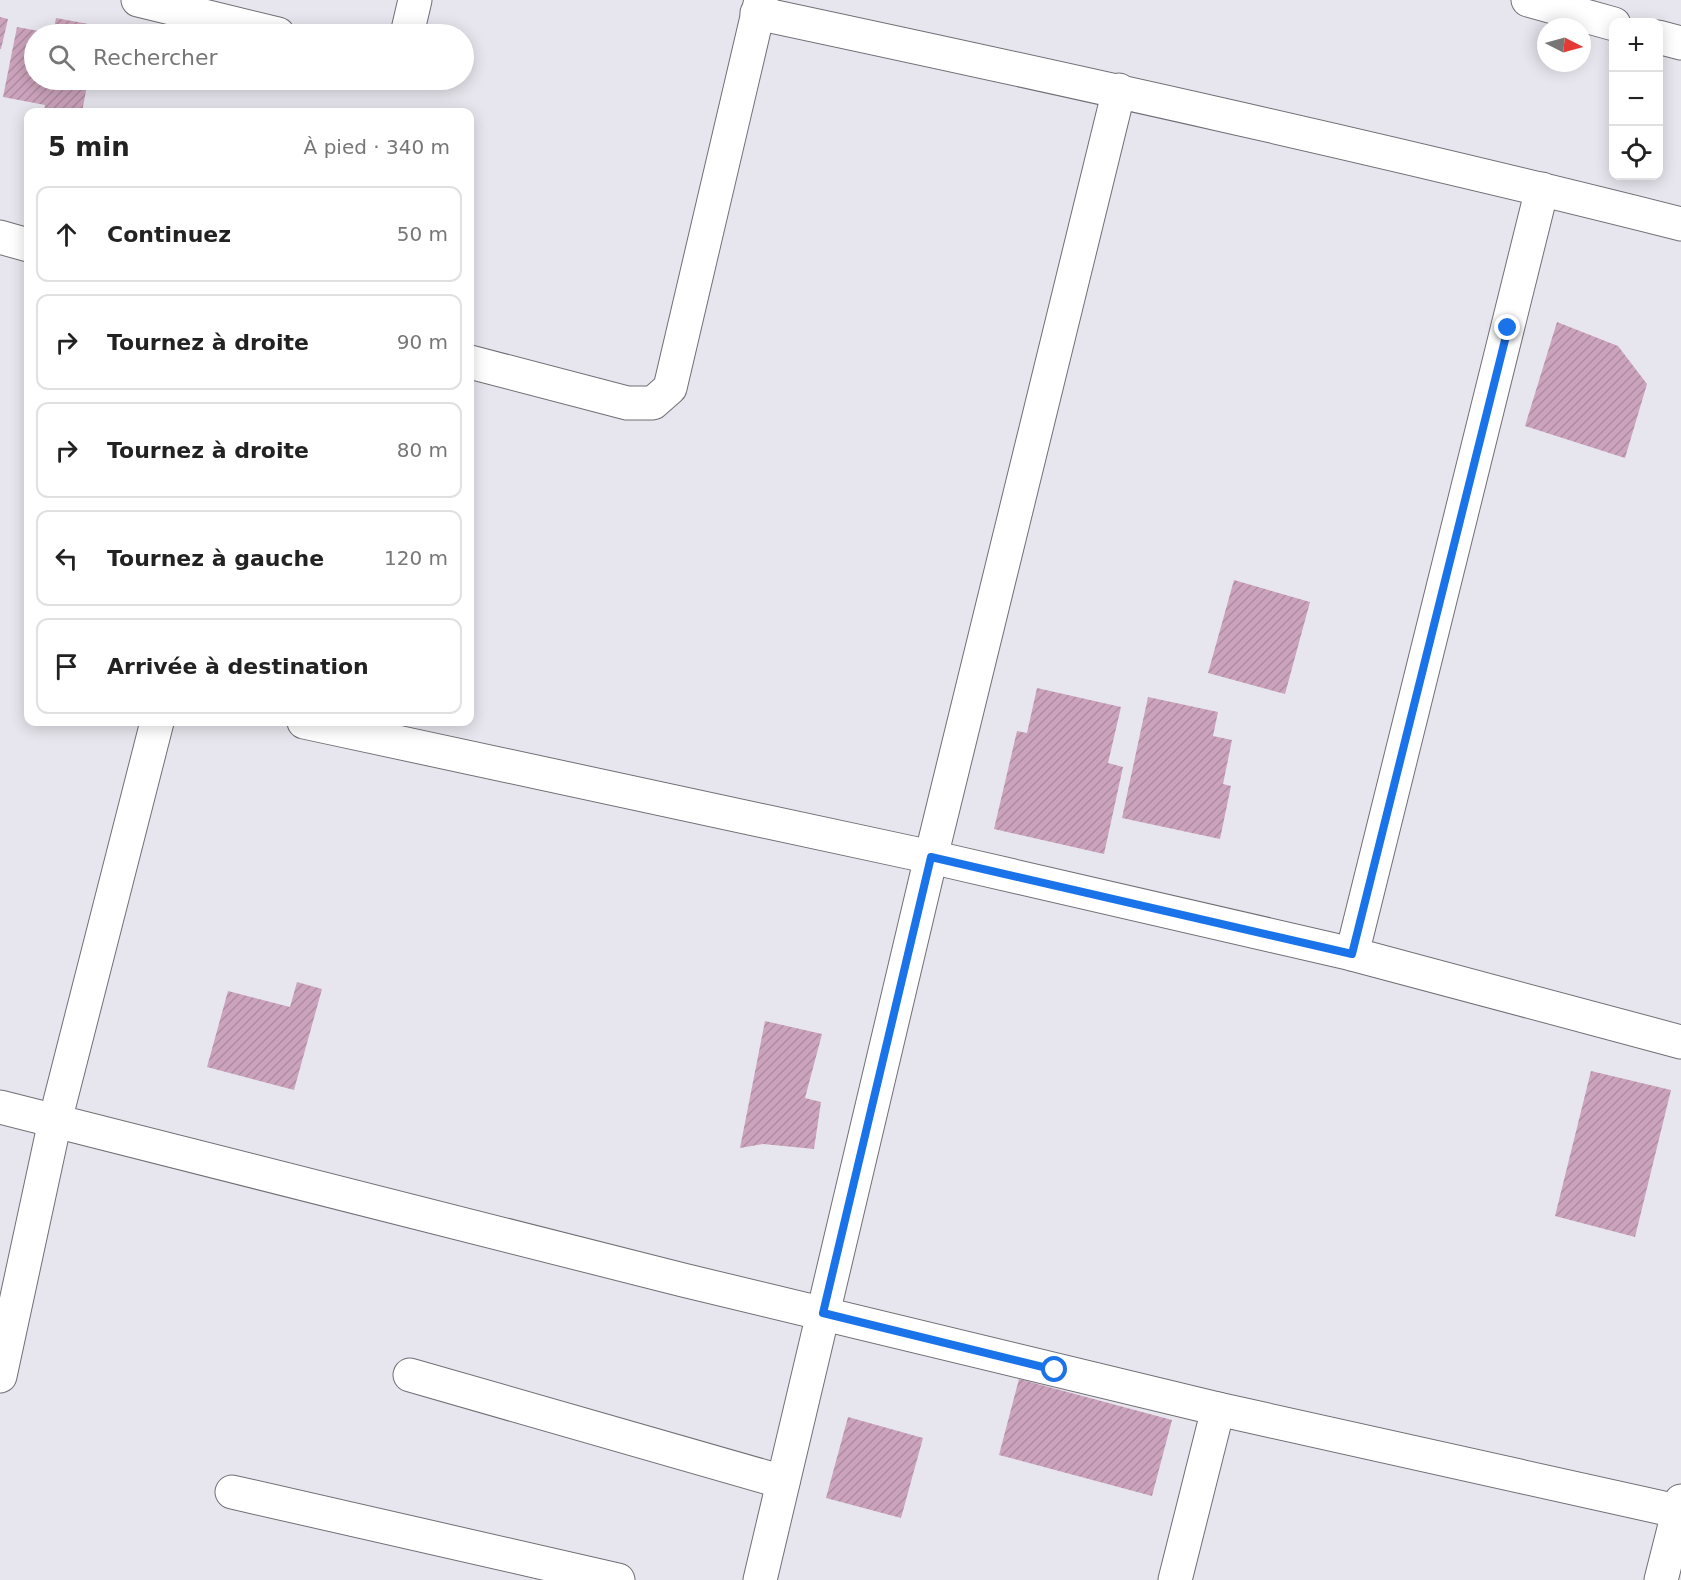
<!DOCTYPE html>
<html lang="fr">
<head>
<meta charset="utf-8">
<style>
	body { margin:0; font-family:"DejaVu Sans",sans-serif; background:#f2f2f2; color:#222 }
	.controls { position:absolute; right:18px; top:18px; display:grid; overflow:hidden; border-radius:12px; box-shadow:0 3px 15px #0003 }
	.controls button { width:54px; height:54px; display:grid; place-items:center; padding:0; border:0; border-bottom:2px solid #e0e0e0; background:#fff; color:#222; font:30px sans-serif }
	.compass { position:absolute; left:1537px; top:18px; width:54px; height:54px; border-radius:50%; background:#fff; box-shadow:0 3px 15px #0003; rotate:96deg }
	.stop { position:absolute; width:18px; height:18px; margin:-14px; border:4px solid #1a73e8; border-radius:50%; background:#fff }
	.stop.end { background:#1a73e8; border-color:#fff; box-shadow:0 2px 6px #0008 }
	.list { margin:0; padding:0; list-style:none }
	h2 { display:flex; justify-content:space-between; align-items:center; height:78px; margin:0; padding:0 24px; font-size:26px }
	h2 small { font-size:20px; font-weight:400; color:#767676 }
	.list li { display:grid; grid-template-columns:39px 1fr auto; gap:18px; align-items:center; box-sizing:border-box; height:96px; margin:0 12px 12px; padding:0 12px; border:2px solid #e0e0e0; border-radius:12px }
	.list b { display:block; font-size:22px; white-space:nowrap }
	.list em { font-size:20px; font-style:normal; color:#767676 }
	.icon { flex:none; width:33px; height:33px; fill:none; stroke:currentColor; stroke-width:2; stroke-linecap:round; stroke-linejoin:round }
	.map { position:relative; flex:none; width:1681px; height:1580px; overflow:hidden }
	.search { position:absolute; background:#fff; box-shadow:0 3px 15px #0003; left:24px; top:24px; width:450px; height:66px; display:flex; align-items:center; gap:15px; box-sizing:border-box; padding:0 21px; border-radius:33px; color:#767676; font-size:22px }
	.panel { position:absolute; background:#fff; box-shadow:0 3px 15px #0003; left:24px; top:108px; width:450px; height:618px; border-radius:12px }
	.map>svg:first-child { display:block }
</style>
</head>
<body>
<div class="map">
<svg width="1681" height="1580" viewBox="0 0 1681 1580">
	<defs>
		<pattern id="building-hatch" width="6" height="6" patternUnits="userSpaceOnUse" patternTransform="scale(1.5)"><rect width="6" height="6" fill="#cca3bc"/><path d="M-1 1l2-2M0 6l6-6M5 7l2-2" fill="none" stroke="#ae8ba0"/></pattern>
	</defs>
	<rect width="100%" height="100%" fill="#e7e6ee"/>
	<g fill="url(#building-hatch)">
		<path d="M0,17l8,2 -7,30h-1z"/>
		<path d="M56,18l43,8 -2,8h-44z"/>
		<path d="M17,27l33,6 -16,1v46h54l-6,32h-38l1,-7 -42,-8z"/>
		<path d="M1557,322l61,24 29,38 -22,74 -100,-32z"/>
		<path d="M1234,580l76,22 -25,92 -77,-21z"/>
		<path d="M1037,688l84,19 -13,56 15,4 -19,87 -110,-25 23,-98 10,2z"/>
		<path d="M1148,697l70,15 -5,24 19,4 -9,44 8,2 -11,53 -98,-21z"/>
		<path d="M297,982l25,7 -28,101 -87,-23 21,-76 62,16z"/>
		<path d="M765,1021l57,13 -17,64 16,4 -7,47 -51,-5 -23,4z"/>
		<path d="M1591,1071l80,19 -36,147 -80,-21z"/>
		<path d="M1019,1379l153,41 -20,76 -153,-41z"/>
		<path d="M848,1417l75,21 -22,80 -75,-20z"/>
	</g>
	<g fill="none" stroke-linecap="round" stroke-linejoin="round">
		<defs>
			<g id="minor">
				<path d="M138,0l140,34"/>
				<path d="M1528,0l86,24"/>
				<path d="M757,13c309,66 618,134 924,211"/>
				<path d="M407,34l8,-34"/>
				<path d="M1658,37l23,6"/>
				<path d="M0,237l28,8"/>
				<path d="M470,362l157,41h26l17,-15 91,-388"/>
				<path d="M304,722l627,135 421,97 329,88"/>
				<path d="M1352,954l190,-765"/>
				<path d="M0,1107l683,173 535,129 463,103"/>
				<path d="M410,1375l373,107"/>
				<path d="M0,1376l55,-255 102,-399"/>
				<path d="M232,1492l386,88"/>
				<path d="M760,1580l171,-723 188,-767"/>
				<path d="M1175,1580l43,-171"/>
			</g>
			<path id="secondary" d="M1661,1580l20,-79"/>
		</defs>
		<use href="#minor" stroke="#6f6f75" stroke-width="35"/>
		<use href="#secondary" stroke="#6f6f75" stroke-width="35"/>
		<use href="#minor" stroke="#fff" stroke-width="33"/>
		<use href="#secondary" stroke="#fff" stroke-width="33"/>
	</g>
	<g fill="none" stroke-linecap="round" stroke-linejoin="round">
		<path stroke="#1a73e8" stroke-width="8" d="M1055,1370l-232,-57 108,-456 421,97 156,-626"/>
	</g>
</svg>
<div class="controls">
<button>+</button>
<button>−</button>
<button><svg class="icon" aria-label="locate" viewBox="0 0 24 24"><circle cx="12" cy="12" r="6"/><path d="M12 2v4M12 18v4M2 12h4M18 12h4"/></svg></button>
</div>
<svg class="compass" viewBox="-18 -18 36 36"><path d="M0-13l5 13h-10z" fill="#e53935"/><path d="M0 13l5-13h-10z" fill="#767676"/></svg>
<div class="stop" style="left:1055px;top:1370px"></div>
<div class="stop end" style="left:1508px;top:328px"></div>
<div class="search"><svg class="icon" aria-label="search" viewBox="0 0 24 24"><circle cx="10" cy="10" r="6"/><path d="M15 15l6 6"/></svg>Rechercher</div>
<section class="panel">
<h2>5 min<small>À pied · 340 m</small></h2>
<ul class="list">
<li><svg class="icon" aria-label="ahead" viewBox="0 0 24 24"><path d="M12 20V5M6 11l6-6 6 6"/></svg><div><b>Continuez</b></div><em>50 m</em></li>
<li><svg class="icon" aria-label="right" viewBox="0 0 24 24"><path d="M7 20v-9h11M14 6l5 5-5 5"/></svg><div><b>Tournez à droite</b></div><em>90 m</em></li>
<li><svg class="icon" aria-label="right" viewBox="0 0 24 24"><path d="M7 20v-9h11M14 6l5 5-5 5"/></svg><div><b>Tournez à droite</b></div><em>80 m</em></li>
<li><svg class="icon" aria-label="left" viewBox="0 0 24 24"><path d="M17 20v-9H6M10 6l-5 5 5 5"/></svg><div><b>Tournez à gauche</b></div><em>120 m</em></li>
<li><svg class="icon" aria-label="arrive" viewBox="0 0 24 24"><path d="M6 21V4h12l-3 4 3 4H6"/></svg><div><b>Arrivée à destination</b></div></li>
</ul>
</section>
</div>
</body>
</html>
